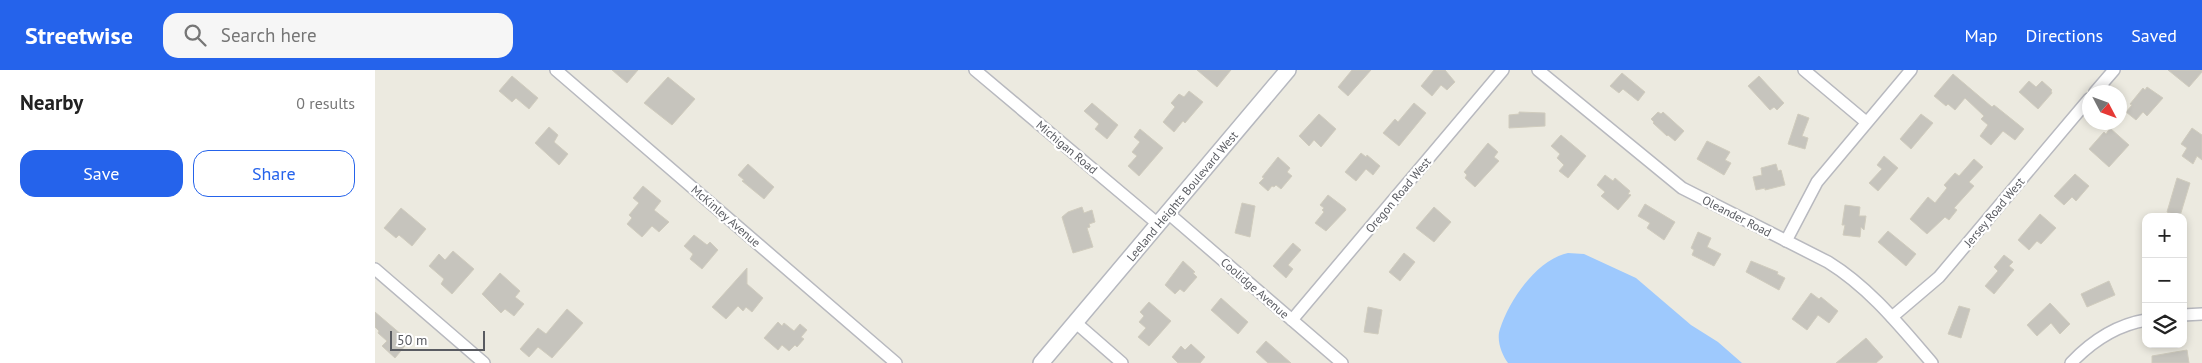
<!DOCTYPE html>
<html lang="en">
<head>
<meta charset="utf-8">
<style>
	body { margin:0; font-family:"PT Sans",sans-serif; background:#f6f6f6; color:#222 }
	.controls { position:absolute; right:15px; bottom:15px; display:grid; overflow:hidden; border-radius:10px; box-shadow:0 2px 8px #0003 }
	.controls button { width:45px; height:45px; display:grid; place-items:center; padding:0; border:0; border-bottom:1px solid #e0e0e0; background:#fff; color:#222; font:25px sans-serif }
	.compass { position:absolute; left:1707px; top:15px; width:45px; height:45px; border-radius:50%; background:#fff; box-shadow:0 2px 8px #0003; rotate:131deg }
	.scale { position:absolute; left:15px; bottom:12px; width:95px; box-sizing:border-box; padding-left:5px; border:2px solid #595b61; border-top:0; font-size:14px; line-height:18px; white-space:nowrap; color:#595b61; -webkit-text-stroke:4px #fff; paint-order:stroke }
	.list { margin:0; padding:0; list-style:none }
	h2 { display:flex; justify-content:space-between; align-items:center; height:65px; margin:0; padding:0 20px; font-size:21px }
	h2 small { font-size:16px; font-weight:400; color:#767676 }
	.actions { display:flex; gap:10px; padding:15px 20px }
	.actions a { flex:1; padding:11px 0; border:1px solid #2563eb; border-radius:15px; text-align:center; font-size:18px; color:#2563eb }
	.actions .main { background:#2563eb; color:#fff }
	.icon { flex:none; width:28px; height:28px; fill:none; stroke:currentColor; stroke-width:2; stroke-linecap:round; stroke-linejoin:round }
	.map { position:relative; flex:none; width:1827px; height:293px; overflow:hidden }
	header { display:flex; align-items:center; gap:30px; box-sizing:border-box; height:70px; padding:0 25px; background:#2563eb; color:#fff }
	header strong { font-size:24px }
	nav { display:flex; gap:28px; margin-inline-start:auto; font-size:18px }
	.search { width:350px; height:45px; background:#f6f6f6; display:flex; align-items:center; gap:12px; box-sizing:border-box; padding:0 18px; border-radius:15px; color:#767676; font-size:19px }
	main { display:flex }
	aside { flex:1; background:#fff }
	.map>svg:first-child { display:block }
</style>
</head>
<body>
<header>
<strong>Streetwise</strong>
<div class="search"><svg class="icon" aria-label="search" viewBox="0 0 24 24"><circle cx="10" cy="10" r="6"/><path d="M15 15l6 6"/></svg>Search here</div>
<nav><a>Map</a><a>Directions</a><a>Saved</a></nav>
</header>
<main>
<aside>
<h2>Nearby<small>0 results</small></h2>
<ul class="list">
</ul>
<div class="actions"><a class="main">Save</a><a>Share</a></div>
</aside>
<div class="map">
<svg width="1827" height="293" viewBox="0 0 1827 293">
	<rect width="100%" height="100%" fill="#eceae0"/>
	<path fill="#9ec9fd" d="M1193,183l16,1 52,24 55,47 27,17 24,21h-234c-6,-8 -12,-23 -8,-34 9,-28 36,-69 68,-76z"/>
	<g fill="#c6c4bd" stroke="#d0ccbe">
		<path d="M237,0h26l-11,13z"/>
		<path d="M822,0h34l-14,17z"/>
		<path d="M977,0h19l-23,26 -10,-9z"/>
		<path d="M1059,0h11l10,12 -8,8 -6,-5 -9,11 -11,-10z"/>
		<path d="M1793,0h34v2l-13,15z"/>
		<path d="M1247,3l23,19 -7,9 -15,-12 -4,4 -9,-7z"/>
		<path d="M1578,4l39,33 2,-2 30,24 -9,11 -12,-9 -12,14 -11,-9 8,-11 -7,-6 3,-3 -19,-18 -10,12 -7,-6 -2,2 -12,-10z"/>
		<path d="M137,6l26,22 -9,11 -13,-11 -4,4 -13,-11z"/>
		<path d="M1384,6l25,27 -7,7 -3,-3 -4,3 -22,-24z"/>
		<path d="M293,7l27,22 -23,26 -28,-22z"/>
		<path d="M1654,11l7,6 6,-6 10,9 -1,1 1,2 -14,16 -19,-17z"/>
		<path d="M1772,17l16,11 -16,18 -4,-4 -7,8 -10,-8 6,-7 -2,-1 13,-16 2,2z"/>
		<path d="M814,21l14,11 -18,21 -2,-2 -9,11 -11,-10 12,-15 -4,-4 8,-9 5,3z"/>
		<path d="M717,33l26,22 -11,14 -12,-10 4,-5 -15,-13z"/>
		<path d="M1039,33l12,10 -27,33 -16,-13 12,-14 3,3z"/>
		<path d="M1144,42l26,1v13l-36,2v-13l10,-1z"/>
		<path d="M1283,42l3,2 2,-2 21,19 -9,10 -7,-6 -1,1 -14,-13 1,-1 -3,-3z"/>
		<path d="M944,44l17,15 -15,18 -7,-7 -5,6 -10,-10z"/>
		<path d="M1423,44l11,4 -7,18 6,2 -3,11 -17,-5z"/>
		<path d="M1546,44l12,9 -22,26 -11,-10z"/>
		<path d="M174,57l9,8 -4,7 14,12 -9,11 -24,-22z"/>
		<path d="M1735,58l19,17 -20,22 -20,-18 15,-17 2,2z"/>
		<path d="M1817,58l10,7v25l-5,-4 -4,8 -11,-8 5,-8 -6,-4z"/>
		<path d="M765,59l23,19 -24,28 -11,-10 9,-10 -5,-4 8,-10 -6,-5z"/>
		<path d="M1186,65l25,21 -18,22 -9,-7 5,-6 -7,-7 3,-4 -9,-8z"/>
		<path d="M1332,71l23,11 -5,8 6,3 -7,12 -27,-16z"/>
		<path d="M1113,73l10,9 -4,5 5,4 -24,26 -10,-9 2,-3 -3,-3z"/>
		<path d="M986,83l5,4 1,-2 13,11 -7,9 -7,-6 -10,12 -11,-9z"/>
		<path d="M1509,86l14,12 -20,23 -9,-8 13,-14 -5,-4z"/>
		<path d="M903,87l12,11 -3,4 5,4 -11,13 -5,-4 -2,2 -2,-1 -4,5 -9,-8 5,-5 -2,-1z"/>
		<path d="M1599,89l9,8 -14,15 5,4 -20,22 3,2 -8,10 -4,-3 -18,17 -17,-15 18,-22 7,6 12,-15 -3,-3 11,-12 4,3z"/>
		<path d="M373,94l26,23 -10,12 -22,-18 2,-1 -6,-5z"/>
		<path d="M1401,94l2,7 3,-1 4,15 -20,5v-2l-9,2 -3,-13 9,-2 -1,-7z"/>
		<path d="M1700,104l14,12 -13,15 -4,-4 -8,8 -10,-9z"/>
		<path d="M1230,105l8,6 2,-3 15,13 -2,3 3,1 -13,15 -17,-14 4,-4 -8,-7z"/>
		<path d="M1802,108l13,5 -10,33 -13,-4z"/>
		<path d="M268,116l18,15 -7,9 15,12 -10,10 -7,-6 -10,11 -15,-13 5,-6 -3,-3 10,-12 -6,-5z"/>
		<path d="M953,125l17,13 1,2 -20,21 -11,-8 9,-11 -2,-2 2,-2 -4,-3z"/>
		<path d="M867,133l13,3 -5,31 -15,-4z"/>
		<path d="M1270,134l30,18 -11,18 -17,-12 3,-5 -12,-7z"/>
		<path d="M1470,135l15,2 -1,9h7l-2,14 -3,-3 -1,10 -17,-2 2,-10h-3z"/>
		<path d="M707,137l2,6 8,-3 3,12 -6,2 1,3 -3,1 6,19 -20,6 -11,-36 6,-5z"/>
		<path d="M1059,137l17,15 -17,20 -18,-14z"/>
		<path d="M26,138l25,21 -14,17 -13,-11 -3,3 -12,-10z"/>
		<path d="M1665,144l16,14 -15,16 -4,-3 -8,9 -11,-10z"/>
		<path d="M1513,161l28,23 -10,12 -28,-24z"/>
		<path d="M1323,162l13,6 -4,9 14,7 -7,12 -22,-11 2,-5 -3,-2z"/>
		<path d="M319,165l13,10 3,-3 8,8 -16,19 -12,-10 3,-5 -9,-8z"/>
		<path d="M918,173l8,7 -13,15 5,4 -7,9 -13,-12z"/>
		<path d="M78,181l21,18 -22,25 -11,-10 3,-5 -15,-13 10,-12 6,6z"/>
		<path d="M1029,183l11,9 -15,19 -11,-9z"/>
		<path d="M1629,185l9,7 -4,4 5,4 -20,24 -9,-8 13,-15 -4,-4z"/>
		<path d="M808,191l12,11 -2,1 4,4 -13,15 -4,-3 -5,5 -10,-9z"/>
		<path d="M1376,191l27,11 -1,2 8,4 -6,12 -33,-18z"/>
		<path d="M372,198v16l16,14 -11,14 -6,-5 -3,4 -5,-5 -12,13 -14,-12z"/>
		<path d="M125,203l20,18 -5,6 9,7 -10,12 -9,-7 -4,4 -19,-19z"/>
		<path d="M1734,211l6,14 -28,12 -6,-13z"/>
		<path d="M1436,223l8,6 2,-2 17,14 -9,12 -11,-8 -11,15 -15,-11z"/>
		<path d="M846,228l27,24 -10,12 -27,-24z"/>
		<path d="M774,232l22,19 -22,25 -11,-9 8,-9 -7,-6 5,-6 -4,-4z"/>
		<path d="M1675,233l20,21 -10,10 -9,-11 -14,13 -10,-11z"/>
		<path d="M1584,236l11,3 -9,29 -13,-4z"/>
		<path d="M993,237l14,3 -4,24 -14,-2z"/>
		<path d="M192,239l16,14 -31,35 -14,-11 -9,10 -9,-8 18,-21 8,6z"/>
		<path d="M0,242l34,29 -14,17 -13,-12 5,-5 -9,-8 1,-2 -4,-4z"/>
		<path d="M403,252l4,4 2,-3 10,8 6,-7 7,6 -6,7 3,2 -7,8 -2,-2 -6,6 -7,-6 -4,5 -14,-12z"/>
		<path d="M1491,268l17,19 -7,6h-40z"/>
		<path d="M891,271l25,22h-23l-12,-11z"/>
		<path d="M816,274l14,13 -5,6h-22l-6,-6 9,-11 4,4z"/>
		<path d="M1812,280l2,13h-37v-7z"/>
	</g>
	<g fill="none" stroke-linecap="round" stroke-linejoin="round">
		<defs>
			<g id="minor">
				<path d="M181,0l340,293"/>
				<path d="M600,0l183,154"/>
				<path d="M1163,0l144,118 146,74c42,26 72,64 104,101"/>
				<path d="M1429,0l62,52"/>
				<path d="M1720,22l19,-22"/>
				<path d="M793,143l174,150"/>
				<path d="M1411,171l31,-59 94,-112"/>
				<path d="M0,199l109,94"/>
				<path d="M1808,245l19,-1"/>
				<path d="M1517,247l47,-40 150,-178"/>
				<path d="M917,250l211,-250"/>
				<path d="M700,252l47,41"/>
				<path d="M1696,293c21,-22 45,-38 75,-43"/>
			</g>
			<path id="secondary" d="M666,293l247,-293"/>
		</defs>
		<use href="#minor" stroke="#b8b9bf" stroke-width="14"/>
		<use href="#secondary" stroke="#b6b8bf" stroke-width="18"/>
		<use href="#minor" stroke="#fff" stroke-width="11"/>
		<use href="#secondary" stroke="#fff" stroke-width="15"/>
	</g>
	<g text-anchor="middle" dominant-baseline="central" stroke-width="4.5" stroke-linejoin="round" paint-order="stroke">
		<g font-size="12" fill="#595b61" stroke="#fff">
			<text transform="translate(692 77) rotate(40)">Michigan Road</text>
			<text transform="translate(1023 125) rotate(-50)">Oregon Road West</text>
			<text transform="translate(807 126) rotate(-50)">Leeland Heights Boulevard West</text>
			<text transform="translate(1619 142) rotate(-50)">Jersey Road West</text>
			<text transform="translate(351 146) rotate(41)">McKinley Avenue</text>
			<text transform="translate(1362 146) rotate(27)">Oleander Road</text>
			<text transform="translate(880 218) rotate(41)">Coolidge Avenue</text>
		</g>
	</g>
</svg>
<div class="controls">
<button>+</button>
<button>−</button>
<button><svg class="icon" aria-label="layers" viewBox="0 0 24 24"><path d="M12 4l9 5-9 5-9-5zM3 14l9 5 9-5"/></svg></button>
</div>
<svg class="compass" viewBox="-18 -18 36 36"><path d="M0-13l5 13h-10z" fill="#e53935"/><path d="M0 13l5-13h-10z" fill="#767676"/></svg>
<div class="scale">50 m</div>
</div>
</main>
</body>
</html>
